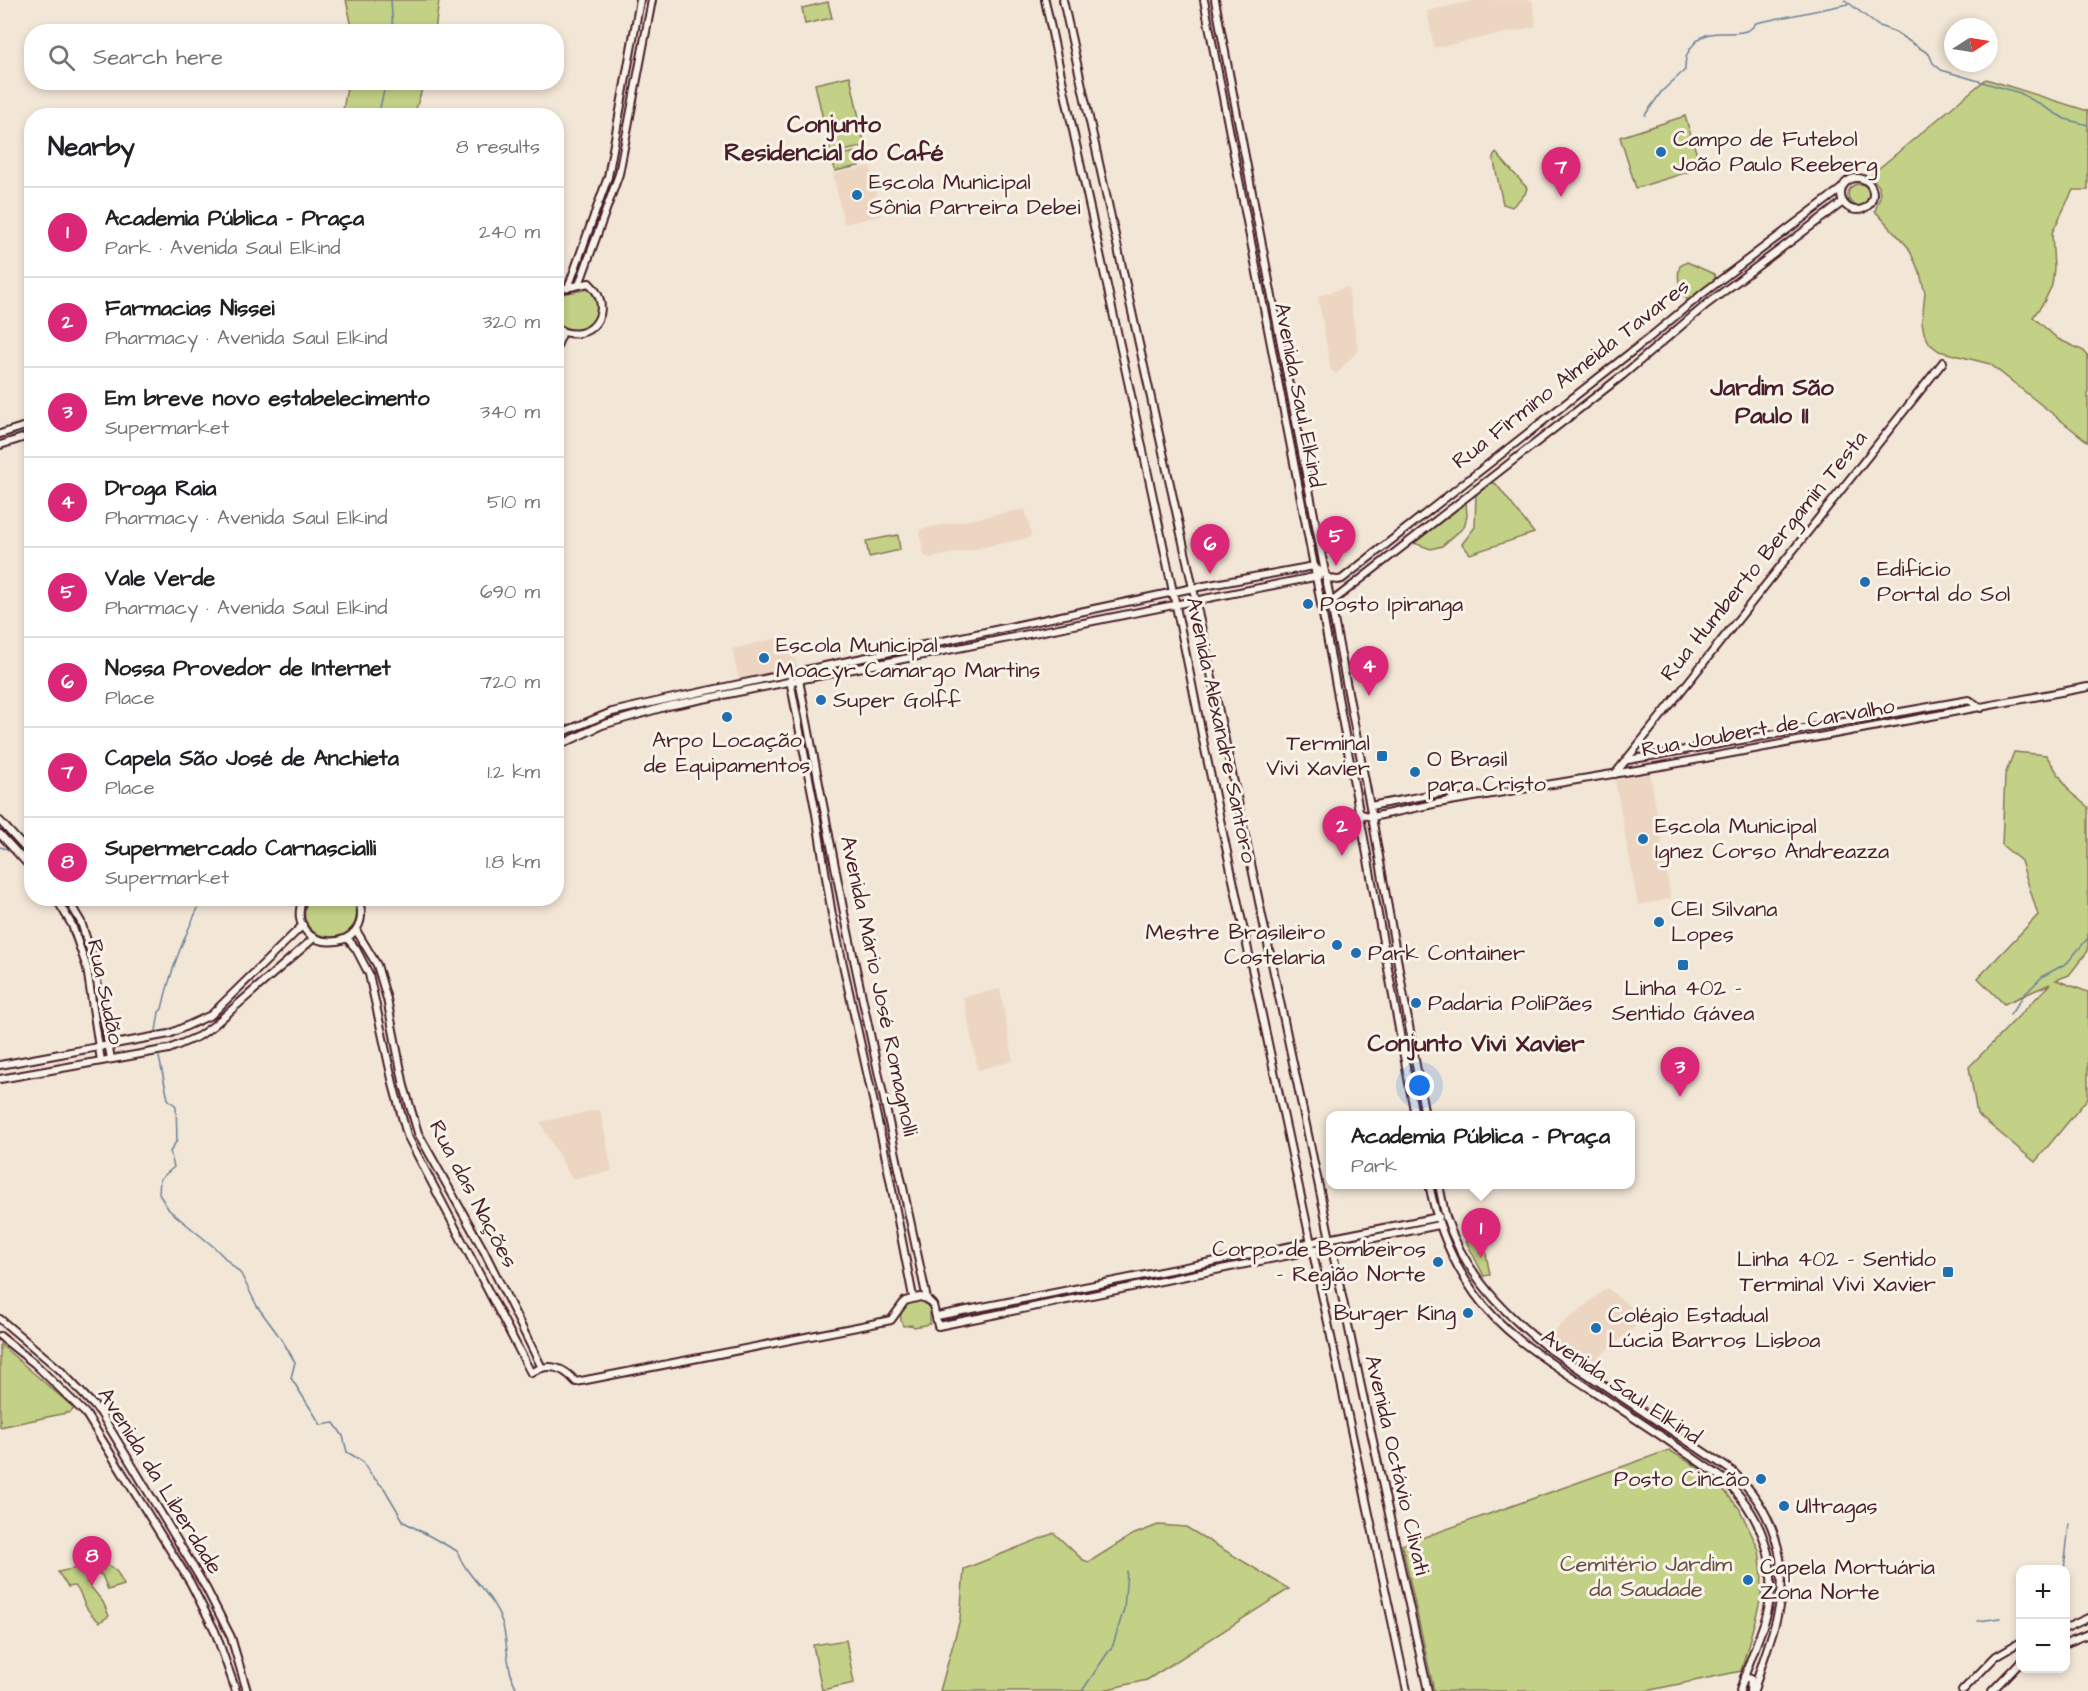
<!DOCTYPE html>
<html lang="en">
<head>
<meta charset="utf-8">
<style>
	body { margin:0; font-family:"Architects Daughter",sans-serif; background:#f6f6f6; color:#202124 }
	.controls { position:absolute; right:18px; bottom:18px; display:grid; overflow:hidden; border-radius:12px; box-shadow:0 3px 9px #0003 }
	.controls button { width:54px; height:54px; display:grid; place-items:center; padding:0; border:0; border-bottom:2px solid #e0e0e0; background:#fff; color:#202124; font:30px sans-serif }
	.compass { position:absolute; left:1944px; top:18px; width:54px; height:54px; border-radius:50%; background:#fff; box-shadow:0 3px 9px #0003; rotate:78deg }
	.you { position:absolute; left:1420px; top:1086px; width:21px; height:21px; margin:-15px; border:4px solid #fff; border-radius:50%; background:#1a73e8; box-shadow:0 0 0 9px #1a73e833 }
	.badge { display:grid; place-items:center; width:39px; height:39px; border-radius:50%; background:#db2777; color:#fff; font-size:20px; font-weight:700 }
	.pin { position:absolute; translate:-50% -50px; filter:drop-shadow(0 2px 3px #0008) }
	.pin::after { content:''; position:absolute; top:32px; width:21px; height:18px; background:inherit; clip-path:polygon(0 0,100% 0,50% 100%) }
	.popup { position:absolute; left:1326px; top:1111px; width:309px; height:78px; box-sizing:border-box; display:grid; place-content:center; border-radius:12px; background:#fff; filter:drop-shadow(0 2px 4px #0005); font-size:20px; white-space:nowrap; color:#757577 }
	.popup b { font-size:22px; color:#202124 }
	.popup::after { content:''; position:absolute; left:50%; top:100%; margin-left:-12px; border:12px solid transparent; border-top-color:#fff }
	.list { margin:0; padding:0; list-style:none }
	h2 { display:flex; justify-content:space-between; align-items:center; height:78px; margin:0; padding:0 24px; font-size:26px }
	h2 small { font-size:20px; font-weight:400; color:#757577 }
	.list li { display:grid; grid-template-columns:39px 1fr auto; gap:18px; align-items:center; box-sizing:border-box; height:90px; padding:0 24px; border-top:2px solid #e0e0e0 }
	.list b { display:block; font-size:22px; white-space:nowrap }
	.list p { margin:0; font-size:20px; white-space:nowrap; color:#757577 }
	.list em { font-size:20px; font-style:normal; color:#757577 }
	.icon { flex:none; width:33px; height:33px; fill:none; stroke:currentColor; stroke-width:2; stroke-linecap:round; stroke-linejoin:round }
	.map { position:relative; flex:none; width:2088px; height:1691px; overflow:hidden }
	.search { position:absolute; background:#fff; box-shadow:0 3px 9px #0003; left:24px; top:24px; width:540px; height:66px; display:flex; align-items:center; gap:15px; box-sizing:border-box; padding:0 21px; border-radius:24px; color:#757577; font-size:22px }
	.panel { position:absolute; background:#fff; box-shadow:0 3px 9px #0003; left:24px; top:108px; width:540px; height:798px; border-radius:24px }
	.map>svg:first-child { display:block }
</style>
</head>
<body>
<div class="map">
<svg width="2088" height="1691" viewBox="0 0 2088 1691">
	<rect width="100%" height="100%" fill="#f2e6d6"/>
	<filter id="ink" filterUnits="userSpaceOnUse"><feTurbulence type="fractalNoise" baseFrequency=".0167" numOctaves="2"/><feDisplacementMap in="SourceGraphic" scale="12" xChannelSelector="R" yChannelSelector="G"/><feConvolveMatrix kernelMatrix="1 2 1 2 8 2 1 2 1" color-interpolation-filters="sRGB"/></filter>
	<g filter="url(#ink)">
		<g fill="#ecd6c1">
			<path d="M1477,0h55l4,23 -2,4 -100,21 -7,-37z"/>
			<path d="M870,166l11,50 -37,8 -11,-50z"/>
			<path d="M1348,287l10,64 -22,23 -5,-4 -13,-74z"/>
			<path d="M1025,509l6,25 -2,4 -99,20 -6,-2 -4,-23 1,-4z"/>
			<path d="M790,635l7,31 -58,14 -7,-31z"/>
			<path d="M1650,773l21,126 -33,6 -23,-125z"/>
			<path d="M1000,989l13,72 -35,9 -15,-73z"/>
			<path d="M600,1109l12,62 -40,8 -32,-57z"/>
			<path d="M1607,1288l38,31 -58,47 -41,-29z"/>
		</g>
		<g fill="#c2d185" stroke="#867858" stroke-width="1.5">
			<path d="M346,0h93l-4,31h-82z"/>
			<path d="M828,2l4,16 -27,6 -3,-16z"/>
			<path d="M850,76l15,70 -34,8 -16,-70z"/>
			<path d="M1986,79l102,32v79h-15l-21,43 2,35 -2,17 -8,17 -11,15 25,22 26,12 4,5v86l-98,-78 -51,-13 -9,-7 -6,-11 -2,-11 3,-29 -5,-20 -12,-26 -33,-36 5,-14 -1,-11 -7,-7v-5z"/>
			<path d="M348,83v-1l76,1 -10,32h-72z"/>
			<path d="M1685,116l16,52 -65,20 -16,-51z"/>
			<path d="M856,152l3,14 -24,5 -3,-14z"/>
			<path d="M1496,153l31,35 -2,6 -13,13 -9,-3 -10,-47z"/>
			<circle cx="1859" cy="195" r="11"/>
			<path d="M1687,262l27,12 2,6 -26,21c-10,-4 -14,-25 -10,-35z"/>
			<path d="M590,289c23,25 -10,55 -33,33l-1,-27z"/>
			<path d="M1490,482l6,2 38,49 -64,21 -8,-10 13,-17 1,-34z"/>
			<path d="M1466,503l1,13 -3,11 -22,19 -11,3 -17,-6z"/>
			<path d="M898,535l2,15 -31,7 -3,-16z"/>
			<path d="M2014,752l32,3 24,37 18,15v144l-19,24 -13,5 32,12v106l-53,64 -58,-48 -8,-47 81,-83 -46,20 -26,-26 60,-63 -17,-54 -19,-16 3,-70z"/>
			<path d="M308,899h45c22,50 -66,51 -45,0z"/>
			<path d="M1482,1233l8,42 -6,1 -18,-35z"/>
			<path d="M920,1301l5,2 5,6v15l-16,3 -2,-2 -9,1c-7,-15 2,-24 17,-25z"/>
			<path d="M0,1344l74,64 -3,4 -71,15z"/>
			<path d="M1669,1450l42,25 28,33 20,42 3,24 -1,24 -20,73 -95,20h-212l-32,-146z"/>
			<path d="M1158,1525l28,2 103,62 -142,91 -48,11h-159l20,-72 4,-50 90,-36 29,27 6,2 43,-27z"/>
			<path d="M105,1562l12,10 7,13 -16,5 -6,-15 -5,-2 -11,8 17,21 6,14 -9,6c-6,-4 -13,-12 -16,-19 -4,-8 -2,-11 -10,-17l-6,1 -10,-15z"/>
			<path d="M846,1640l8,43 -32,7 -9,-45z"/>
		</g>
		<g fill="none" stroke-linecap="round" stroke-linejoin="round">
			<g stroke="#6b8199" stroke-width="1.5">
				<path d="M391,0l2,32"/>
				<path d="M1845,0l32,25 18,7 34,22 4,9 8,7 79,23 45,26 23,6"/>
				<path d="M1645,115l17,-24 23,-21c0,-11 1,-17 9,-26 16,-19 36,-6 55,-14 3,-2 5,-4 7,-7l92,-19"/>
				<path d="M378,116l8,-34"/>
				<path d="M0,847l7,2"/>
				<path d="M2010,1015l14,-20 19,-19 24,-13 21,-25"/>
				<path d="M156,1031l3,-19 3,-3c8,-38 23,-75 41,-111"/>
				<path d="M159,1057l9,42 8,7 1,34 -7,12 4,15 -14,12 -1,15 10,16 45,37 27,27 16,32 25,34 13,22 -4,16 30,47 13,-2 9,13 4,16 15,9 9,14 13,13 20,34 53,29c10,28 36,42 45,71 7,23 3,47 16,69"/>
				<path d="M2064,1570l5,-46"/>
				<path d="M1978,1621l23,-3"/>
				<path d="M1082,1691l31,-46 11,-36 3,-38"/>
			</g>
			<defs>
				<g id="secondary">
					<path d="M1045,0c52,247 110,492 158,740l204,951"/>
					<path d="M1063,0l130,588 169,803 66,300"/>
					<path d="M1204,0l110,566 101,550"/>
					<path d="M1215,0l157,817 53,299"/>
					<circle cx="1857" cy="194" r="16"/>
					<path d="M579,285l40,-111 33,-174"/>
					<path d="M568,288l40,-111 32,-177"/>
					<path d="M556,290l33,-7c29,27 0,65 -33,45"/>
					<path d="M556,348l7,-16"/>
					<path d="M0,434l32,-10"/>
					<path d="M0,445l32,-10"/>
					<path d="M1330,603l293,-228 84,-71 136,-102"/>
					<path d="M790,680l26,134 16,101 52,234 29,148"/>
					<path d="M799,680l45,233 83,386"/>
					<path d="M556,735l56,-23 52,-12 529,-112 121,-22c9,7 17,17 28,13l307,-241 53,-44 139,-105"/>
					<path d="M556,747l46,-22 66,-19 651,-130"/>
					<path d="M1628,760l341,-60 12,8"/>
					<path d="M1615,774l328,-412"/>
					<path d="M1370,806l81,-15 2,9"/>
					<path d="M1361,814l11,3 66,-14 235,-39 415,-77"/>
					<path d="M0,821l32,35"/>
					<path d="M0,834l32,35"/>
					<path d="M56,898l16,27 15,43 14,93"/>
					<path d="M67,898l14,24 12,37 18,100"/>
					<path d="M303,898c-22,57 76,59 55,0"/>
					<path d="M356,930l21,35 10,34 17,87 14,47 66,118 58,117"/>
					<path d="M347,938l9,11 13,25 25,114 13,47 124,238c17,-11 33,-6 45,9l291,-57 24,-5 14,-19 15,-4 7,2 6,6 5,21 501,-101"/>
					<path d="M0,1065l169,-31 42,-19 92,-90"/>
					<path d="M0,1079l169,-30 30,-13 14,-10 101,-88"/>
					<path d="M1429,1184c8,39 22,77 46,110 30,43 77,69 120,98 43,28 86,57 129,87 38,36 57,86 42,138 -8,25 -19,49 -26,74"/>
					<path d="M1439,1184c2,11 4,22 7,33 17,54 58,97 102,131l184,123c41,38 59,91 45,145 -6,26 -17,50 -23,75"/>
					<path d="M937,1316l502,-99"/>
					<path d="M0,1319l59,50 41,43 106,176 25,49 16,54"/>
					<path d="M0,1336l35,28 51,50 104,168 25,49 21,60"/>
					<path d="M2066,1628l22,-10"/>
					<path d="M2066,1643l22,-9"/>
					<path d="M1744,1677l7,2 -1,12"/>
					<path d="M1962,1691l34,-35 24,-14"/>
					<path d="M1992,1691l28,-29"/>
				</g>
			</defs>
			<use href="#secondary" stroke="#4a1f2b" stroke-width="10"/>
			<use href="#secondary" stroke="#f7f3e8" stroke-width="6"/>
		</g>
	</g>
	<g fill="#1f6fb2" stroke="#f7f3e8" stroke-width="2">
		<circle cx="1661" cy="152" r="6"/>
		<circle cx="857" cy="195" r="6"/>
		<circle cx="1865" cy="582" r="6"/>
		<circle cx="1308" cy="604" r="6"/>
		<circle cx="764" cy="658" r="6"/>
		<circle cx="821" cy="700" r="6"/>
		<circle cx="727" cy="717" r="6"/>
		<rect x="1376" y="750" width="12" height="12" rx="3"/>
		<circle cx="1415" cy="772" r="6"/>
		<circle cx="1643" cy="839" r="6"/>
		<circle cx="1659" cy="922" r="6"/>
		<circle cx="1337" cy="945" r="6"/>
		<circle cx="1356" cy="953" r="6"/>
		<rect x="1677" y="959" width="12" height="12" rx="3"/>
		<circle cx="1416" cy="1003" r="6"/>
		<circle cx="1438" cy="1262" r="6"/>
		<rect x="1942" y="1266" width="12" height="12" rx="3"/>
		<circle cx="1468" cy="1313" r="6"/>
		<circle cx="1596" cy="1328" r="6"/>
		<circle cx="1761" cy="1479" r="6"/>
		<circle cx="1784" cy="1506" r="6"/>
		<circle cx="1748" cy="1580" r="6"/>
	</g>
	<g text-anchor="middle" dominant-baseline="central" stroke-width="6" stroke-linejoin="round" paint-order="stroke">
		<g font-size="22" fill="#4a1f2b" stroke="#f7f3e8" text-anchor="start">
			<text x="1673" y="139">Campo de Futebol<tspan x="1673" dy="25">João Paulo Reeberg</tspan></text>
			<text x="869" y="182">Escola Municipal<tspan x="869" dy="25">Sônia Parreira Debei</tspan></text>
			<text x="1877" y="569">Edifício<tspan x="1877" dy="25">Portal do Sol</tspan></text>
			<text x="1320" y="604">Posto Ipiranga</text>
			<text x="776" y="645">Escola Municipal<tspan x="776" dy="25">Moacyr Camargo Martins</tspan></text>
			<text x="833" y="700">Super Golff</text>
			<text x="727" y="740" text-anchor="middle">Arpo Locação<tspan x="727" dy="25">de Equipamentos</tspan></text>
			<text x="1370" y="743" text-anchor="end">Terminal<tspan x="1370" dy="25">Vivi Xavier</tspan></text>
			<text x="1427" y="759">O Brasil<tspan x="1427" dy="25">para Cristo</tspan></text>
			<text x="1655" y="826">Escola Municipal<tspan x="1655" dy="25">Ignez Corso Andreazza</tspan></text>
			<text x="1671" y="909">CEI Silvana<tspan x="1671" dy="25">Lopes</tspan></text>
			<text x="1325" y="932" text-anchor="end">Mestre Brasileiro<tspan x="1325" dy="25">Costelaria</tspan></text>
			<text x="1368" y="953">Park Container</text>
			<text x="1683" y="988" text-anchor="middle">Linha 402 -<tspan x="1683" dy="25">Sentido Gávea</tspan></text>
			<text x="1428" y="1003">Padaria PoliPães</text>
			<text x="1426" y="1249" text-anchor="end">Corpo de Bombeiros<tspan x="1426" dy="25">- Região Norte</tspan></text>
			<text x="1936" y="1259" text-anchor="end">Linha 402 - Sentido<tspan x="1936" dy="25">Terminal Vivi Xavier</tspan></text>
			<text x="1456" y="1313" text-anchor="end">Burger King</text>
			<text x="1608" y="1315">Colégio Estadual<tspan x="1608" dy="25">Lúcia Barros Lisboa</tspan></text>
			<text x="1749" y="1479" text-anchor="end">Posto Cincão</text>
			<text x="1796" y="1506">Ultragas</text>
			<text x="1760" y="1567">Capela Mortuária<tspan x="1760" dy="25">Zona Norte</tspan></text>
		</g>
		<g font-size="22" fill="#4a1f2b" stroke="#f7f3e8">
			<text transform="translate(1571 374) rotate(-38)">Rua Firmino Almeida Tavares</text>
			<text transform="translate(1299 395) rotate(79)">Avenida Saul Elkind</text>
			<text transform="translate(1764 556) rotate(-51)">Rua Humberto Bergamin Testa</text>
			<text transform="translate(1768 728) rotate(-10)">Rua Joubert de Carvalho</text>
			<text transform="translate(1221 730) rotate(78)">Avenida Alexandre Santoro</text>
			<text transform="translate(879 986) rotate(78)">Avenida Mário José Romagnolli</text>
			<text transform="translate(105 992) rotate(78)">Rua Sudão</text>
			<text transform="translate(473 1194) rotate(62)">Rua das Nações</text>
			<text transform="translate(1621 1387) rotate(34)">Avenida Saul Elkind</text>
			<text transform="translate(1397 1465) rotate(77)">Avenida Octávio Clivati</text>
			<text transform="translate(160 1481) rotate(58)">Avenida da Liberdade</text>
		</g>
		<g font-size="22" fill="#684c42" stroke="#f7f3e8">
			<text x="1646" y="1564">Cemitério Jardim<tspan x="1646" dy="25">da Saudade</tspan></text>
		</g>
		<g font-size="24" font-weight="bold" fill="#4a1f2b" stroke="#f7f3e8">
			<text x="834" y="125">Conjunto<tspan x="834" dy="28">Residencial do Café</tspan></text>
			<text x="1772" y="388">Jardim São<tspan x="1772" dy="28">Paulo II</tspan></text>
			<text x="1476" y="1044">Conjunto Vivi Xavier</text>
		</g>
	</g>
</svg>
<div class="controls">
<button>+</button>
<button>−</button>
</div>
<svg class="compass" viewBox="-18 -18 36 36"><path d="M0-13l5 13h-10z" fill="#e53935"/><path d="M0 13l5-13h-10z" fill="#757577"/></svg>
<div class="you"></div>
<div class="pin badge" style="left:1481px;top:1258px">1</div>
<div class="popup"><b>Academia Pública - Praça</b>Park</div>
<div class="pin badge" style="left:1342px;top:856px">2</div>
<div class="pin badge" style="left:1680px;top:1097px">3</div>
<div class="pin badge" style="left:1369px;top:696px">4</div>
<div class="pin badge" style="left:1336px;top:566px">5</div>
<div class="pin badge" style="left:1210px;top:574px">6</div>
<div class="pin badge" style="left:1561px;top:197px">7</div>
<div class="pin badge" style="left:92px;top:1586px">8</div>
<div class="search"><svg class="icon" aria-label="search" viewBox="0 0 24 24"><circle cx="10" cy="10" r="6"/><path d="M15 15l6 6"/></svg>Search here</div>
<section class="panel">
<h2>Nearby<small>8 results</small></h2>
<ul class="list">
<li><span class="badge">1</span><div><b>Academia Pública - Praça</b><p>Park · Avenida Saul Elkind</p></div><em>240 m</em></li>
<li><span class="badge">2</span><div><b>Farmacias Nissei</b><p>Pharmacy · Avenida Saul Elkind</p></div><em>320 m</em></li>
<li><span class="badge">3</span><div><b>Em breve novo estabelecimento</b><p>Supermarket</p></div><em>340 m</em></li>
<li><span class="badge">4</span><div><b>Droga Raia</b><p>Pharmacy · Avenida Saul Elkind</p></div><em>510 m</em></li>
<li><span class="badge">5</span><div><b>Vale Verde</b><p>Pharmacy · Avenida Saul Elkind</p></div><em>690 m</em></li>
<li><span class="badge">6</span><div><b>Nossa Provedor de Internet</b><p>Place</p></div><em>720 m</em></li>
<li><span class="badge">7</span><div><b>Capela São José de Anchieta</b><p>Place</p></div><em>1.2 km</em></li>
<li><span class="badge">8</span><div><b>Supermercado Carnascialli</b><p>Supermarket</p></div><em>1.8 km</em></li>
</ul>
</section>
</div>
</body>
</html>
